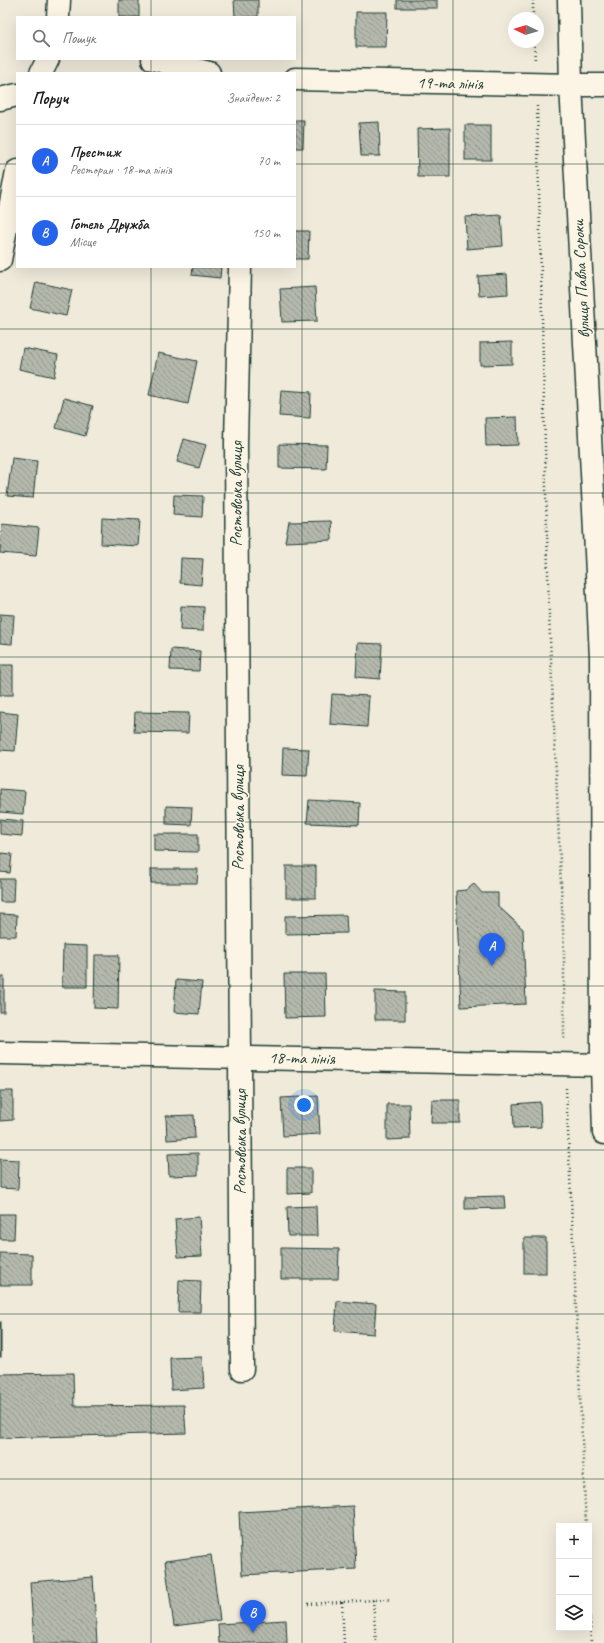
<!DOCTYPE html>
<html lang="uk">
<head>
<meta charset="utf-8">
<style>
	body { margin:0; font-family:Caveat,sans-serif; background:#f6f6f6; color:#222 }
	.controls { position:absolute; right:12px; bottom:12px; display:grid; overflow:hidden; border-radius:0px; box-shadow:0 4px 16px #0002 }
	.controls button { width:36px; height:36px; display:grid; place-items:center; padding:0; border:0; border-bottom:1px solid #e0e0e0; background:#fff; color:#222; font:20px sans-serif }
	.compass { position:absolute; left:508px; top:12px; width:36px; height:36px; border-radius:50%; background:#fff; box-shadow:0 4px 16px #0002; rotate:274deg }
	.you { position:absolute; left:304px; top:1105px; width:14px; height:14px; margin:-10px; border:3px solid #fff; border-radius:50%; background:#1a73e8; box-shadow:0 0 0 6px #1a73e833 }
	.badge { display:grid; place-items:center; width:26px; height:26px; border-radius:50%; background:#2563eb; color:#fff; font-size:13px; font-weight:700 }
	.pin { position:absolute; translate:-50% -33px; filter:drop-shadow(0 1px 2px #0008) }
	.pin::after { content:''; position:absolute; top:21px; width:14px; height:12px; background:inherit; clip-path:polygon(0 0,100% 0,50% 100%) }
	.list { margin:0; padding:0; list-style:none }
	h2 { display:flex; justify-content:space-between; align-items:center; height:52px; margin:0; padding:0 16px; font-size:17px }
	h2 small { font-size:13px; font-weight:400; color:#767676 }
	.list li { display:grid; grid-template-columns:26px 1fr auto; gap:12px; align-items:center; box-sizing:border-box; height:72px; padding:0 16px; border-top:1px solid #e0e0e0 }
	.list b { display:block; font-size:15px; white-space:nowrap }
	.list p { margin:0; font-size:13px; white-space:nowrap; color:#767676 }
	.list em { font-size:13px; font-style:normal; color:#767676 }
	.icon { flex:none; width:22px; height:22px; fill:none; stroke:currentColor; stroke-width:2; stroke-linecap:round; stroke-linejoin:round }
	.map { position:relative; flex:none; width:604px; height:1643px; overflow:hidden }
	.search { position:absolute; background:#fff; box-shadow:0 4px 16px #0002; left:16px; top:16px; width:280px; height:44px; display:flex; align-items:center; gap:10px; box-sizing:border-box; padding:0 14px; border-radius:0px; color:#767676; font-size:15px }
	.panel { position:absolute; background:#fff; box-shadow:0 4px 16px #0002; left:16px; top:72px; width:280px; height:196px; border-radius:0px }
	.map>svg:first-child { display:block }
</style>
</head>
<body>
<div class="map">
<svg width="604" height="1643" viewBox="0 0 604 1643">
	<defs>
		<pattern id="building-back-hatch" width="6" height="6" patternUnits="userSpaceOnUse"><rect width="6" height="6" fill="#b5b9ad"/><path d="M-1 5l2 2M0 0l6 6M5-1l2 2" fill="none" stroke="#93988e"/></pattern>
	</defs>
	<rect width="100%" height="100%" fill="#efeada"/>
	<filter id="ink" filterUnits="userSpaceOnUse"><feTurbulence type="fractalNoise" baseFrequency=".025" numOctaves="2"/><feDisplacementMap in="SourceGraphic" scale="8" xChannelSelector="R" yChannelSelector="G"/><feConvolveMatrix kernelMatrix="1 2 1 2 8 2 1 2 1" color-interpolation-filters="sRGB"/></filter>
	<g filter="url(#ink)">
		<g fill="url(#building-back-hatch)" stroke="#1f3d34">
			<rect x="119" y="0" width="20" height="17"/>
			<path d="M234,0h24v17h-23z"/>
			<rect x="397" y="0" width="40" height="8"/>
			<path d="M356,12h31l-1,35h-30z"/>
			<path d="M295,120h9l-1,28h-8z"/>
			<path d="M379,122l1,34h-19l-2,-33z"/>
			<rect x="465" y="125" width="26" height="35"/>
			<path d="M450,128v49h-32l-1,-48z"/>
			<path d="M501,215l2,31 -36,3 -2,-32z"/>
			<path d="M295,231h14l-1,28h-13z"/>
			<path d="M193,267h28l-1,11 -28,-3z"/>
			<path d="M507,274l1,20 -29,2 -1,-20z"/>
			<path d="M36,282l36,8 -6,26 -36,-8z"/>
			<path d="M315,287l2,34 -35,1 -2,-33z"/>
			<path d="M512,342v22l-32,1v-22z"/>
			<path d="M23,348l35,7 -4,22 -35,-8z"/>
			<path d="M158,353l39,8 -9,43 -39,-9z"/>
			<path d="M281,390l30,2 -1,26 -31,-2z"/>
			<path d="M64,398l29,8 -8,30 -29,-8z"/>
			<path d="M517,417l1,28 -32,1 -1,-28z"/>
			<path d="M184,439l22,6 -7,23 -22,-6z"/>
			<path d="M279,444l48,1 -1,24 -47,-1z"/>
			<path d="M12,458l25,3 -4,37 -26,-2z"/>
			<path d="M174,495l29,1 -1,21 -29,-2z"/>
			<path d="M102,518l38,2 -2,26 -37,-2z"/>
			<path d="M331,521l1,19 -47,2 4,-20z"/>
			<path d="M2,524l37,4 -3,28 -36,-3z"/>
			<path d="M181,558l22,1 -2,26 -21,-2z"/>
			<path d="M181,606l23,1 -1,24 -23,-1z"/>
			<path d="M0,614l14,1 -2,29 -12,-1z"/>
			<path d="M358,643l24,1 -2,35 -24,-2z"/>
			<path d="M171,649l29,2 -1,20 -29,-1z"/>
			<rect x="0" y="665" width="13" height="30"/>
			<path d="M332,694l37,2 -2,31 -37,-3z"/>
			<path d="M0,712l18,2 -3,37 -15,-1z"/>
			<path d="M135,712l54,1 -1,20 -54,-1z"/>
			<path d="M283,748l26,1 -2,27 -25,-1z"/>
			<path d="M0,789l25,2 -2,23 -23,-2z"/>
			<path d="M309,800l51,3 -1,22 -52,-2z"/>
			<path d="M166,806l26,1 -1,18 -25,-1z"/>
			<path d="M0,819l23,2 -1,15 -22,-2z"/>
			<path d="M154,834h44v18l-44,-1z"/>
			<path d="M0,853l12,1 -2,19 -10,-1z"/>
			<rect x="286" y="866" width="30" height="32"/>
			<path d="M151,869h47l-1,14h-46z"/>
			<path d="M0,879h14l-1,23h-13z"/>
			<path d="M474,884l8,9h16v13l25,23 3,75 -65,3 -5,-116 10,-1z"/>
			<path d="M0,914l17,1 -1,21h-16z"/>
			<path d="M346,915l1,18 -62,1v-18z"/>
			<path d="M63,945l24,1v41h-25z"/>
			<path d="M95,955h24l-1,54 -24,-1z"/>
			<path d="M284,974h41l1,43 -41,1z"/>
			<rect x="0" y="977" width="4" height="35"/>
			<path d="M176,980l26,2 -3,32 -25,-2z"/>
			<path d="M375,991l30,1v28h-30z"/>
			<path d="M0,1091h13v29l-13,1z"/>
			<path d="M318,1096l2,38 -37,2 -2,-38z"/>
			<path d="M432,1100h28v23h-29z"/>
			<path d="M540,1102l1,25 -27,1 -1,-24z"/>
			<path d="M387,1104h22l1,35 -23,1z"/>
			<path d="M194,1115l1,23 -28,2 -1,-24z"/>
			<path d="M198,1153v22l-29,1 -1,-22z"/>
			<path d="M0,1159l19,1 -1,29 -18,-1z"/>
			<path d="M287,1168h24v25l-24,1z"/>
			<path d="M504,1196l1,12 -40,1v-12z"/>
			<path d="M316,1206l1,30h-29l-1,-29z"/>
			<path d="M0,1214h15l-1,25h-14z"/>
			<path d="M199,1217l3,39 -24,1 -3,-38z"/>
			<rect x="524" y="1238" width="22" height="35"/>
			<path d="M281,1248l58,1 -1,30h-57z"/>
			<path d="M0,1253l32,1v31h-32z"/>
			<path d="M179,1280l22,1 -1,31h-22z"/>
			<path d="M337,1301l39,3 -2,30 -39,-3z"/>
			<rect x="0" y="1322" width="1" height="35"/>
			<path d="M202,1357l2,31 -33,2 -1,-32z"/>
			<path d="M73,1373l1,33 110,-1 2,28 -186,5v-64z"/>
			<path d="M353,1506l3,63 -114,6 -3,-63z"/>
			<path d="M211,1555l9,65 -46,6 -9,-65z"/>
			<path d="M93,1577l4,66h-63l-4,-61z"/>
			<path d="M286,1620l1,23h-68l-1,-19z"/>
		</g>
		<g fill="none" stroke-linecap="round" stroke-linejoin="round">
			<defs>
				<g id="street">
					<path d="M58,17l1,-17"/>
					<path d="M153,59l56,14"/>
					<path d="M41,73l7,-14"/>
					<path d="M295,79l276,6 -2,-85"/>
					<path d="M0,99l17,-4"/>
					<path d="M0,260l17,-89"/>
					<path d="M240,267l-4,176 6,926"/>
					<path d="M0,1053l604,12"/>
				</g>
				<path id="secondary" d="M604,85h-33l23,425 7,148 1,407 2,68"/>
			</defs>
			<use href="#street" stroke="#1f3d34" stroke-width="25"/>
			<use href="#secondary" stroke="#1f3d34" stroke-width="25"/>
			<g stroke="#1f3d34" stroke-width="2.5" stroke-dasharray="1 3" stroke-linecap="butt">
				<path d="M533,0v18"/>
				<path d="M534,42l1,19"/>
				<path d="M537,106l12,509 15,337v89"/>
				<path d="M566,1088l20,438"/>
				<path d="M373,1600l3,43"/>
				<path d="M589,1600l2,43"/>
				<path d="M342,1602l2,41"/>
				<path d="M308,1604l83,-5"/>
			</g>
			<use href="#street" stroke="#fcf5e5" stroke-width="22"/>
			<use href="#secondary" stroke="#fcf5e5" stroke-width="22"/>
		</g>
	</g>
	<path fill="none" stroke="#1f3d34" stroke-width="1" stroke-opacity="0.55" d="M151,0v17M302,0v1643M453,0v1643M151,59v14M0,164h17M295,164h309M151,267v1376M0,329h604M0,493h604M0,657h604M0,822h604M0,986h604M0,1150h604M0,1314h604M0,1479h604"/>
	<g text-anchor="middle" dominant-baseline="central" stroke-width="3.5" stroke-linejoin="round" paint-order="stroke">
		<g font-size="17" fill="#1f3d34" stroke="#fcf5e5">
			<text transform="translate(450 83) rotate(1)">19-та лінія</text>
			<text transform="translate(581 279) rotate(-93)">вулиця Павла Сороки</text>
			<text transform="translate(236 494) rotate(-90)">Ростовська вулиця</text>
			<text transform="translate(238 818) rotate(-90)">Ростовська вулиця</text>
			<text transform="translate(302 1058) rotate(1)">18-та лінія</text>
			<text transform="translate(240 1142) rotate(-90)">Ростовська вулиця</text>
		</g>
	</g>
</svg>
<div class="controls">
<button>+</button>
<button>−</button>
<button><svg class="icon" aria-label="layers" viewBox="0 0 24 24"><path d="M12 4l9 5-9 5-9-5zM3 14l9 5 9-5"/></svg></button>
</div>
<svg class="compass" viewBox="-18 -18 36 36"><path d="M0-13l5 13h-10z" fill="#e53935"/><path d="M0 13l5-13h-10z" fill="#767676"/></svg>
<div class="you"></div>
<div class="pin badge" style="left:492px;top:966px">A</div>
<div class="pin badge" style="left:253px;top:1633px">B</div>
<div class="search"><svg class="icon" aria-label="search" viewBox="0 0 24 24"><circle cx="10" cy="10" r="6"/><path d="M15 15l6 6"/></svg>Пошук</div>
<section class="panel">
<h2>Поруч<small>Знайдено: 2</small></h2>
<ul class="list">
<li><span class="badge">A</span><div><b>Престиж</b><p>Ресторан · 18-та лінія</p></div><em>70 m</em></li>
<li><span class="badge">B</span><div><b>Готель Дружба</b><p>Місце</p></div><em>150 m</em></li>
</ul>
</section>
</div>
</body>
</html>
